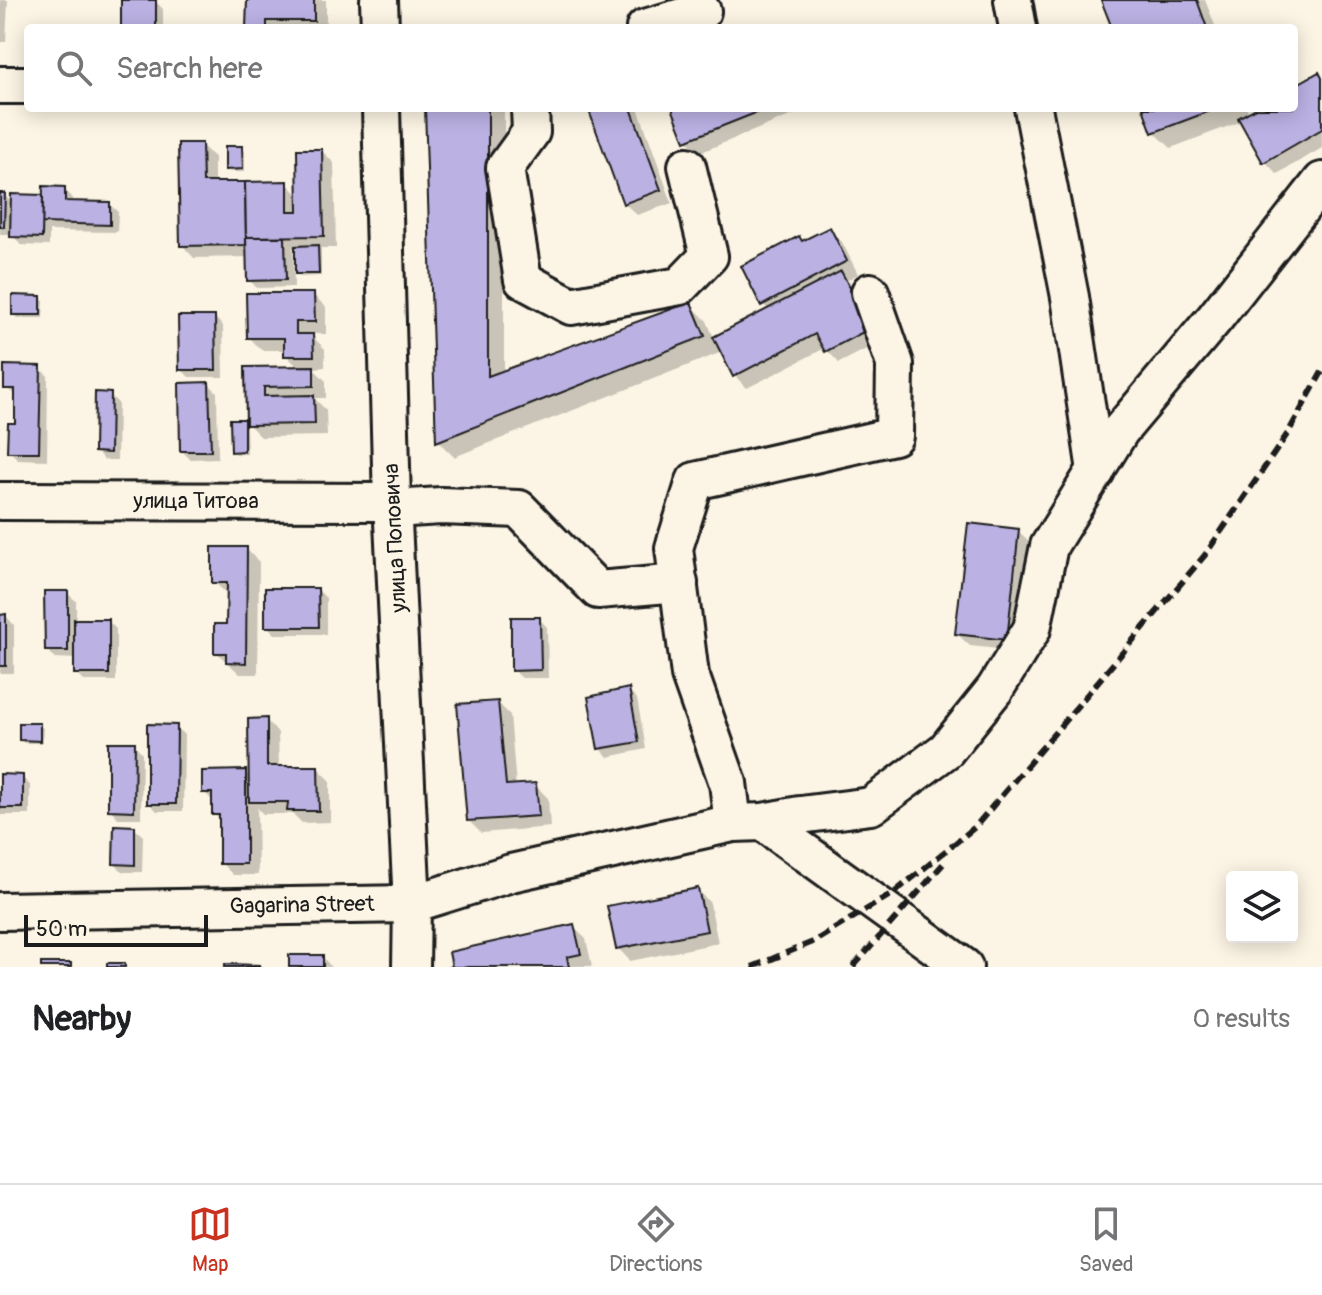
<!DOCTYPE html>
<html lang="en">
<head>
<meta charset="utf-8">
<style>
	body { margin:0; font-family:Pangolin,sans-serif; background:#f6f6f6; color:#202124 }
	.controls { position:absolute; right:24px; bottom:24px; display:grid; overflow:hidden; border-radius:8px; box-shadow:0 4px 20px #0003 }
	.controls button { width:72px; height:72px; display:grid; place-items:center; padding:0; border:0; border-bottom:2px solid #e0e0e0; background:#fff; color:#202124; font:40px sans-serif }
	.scale { position:absolute; left:24px; bottom:20px; width:184px; box-sizing:border-box; padding-left:8px; border:4px solid #1c1c1c; border-top:0; font-size:22px; line-height:28px; white-space:nowrap; color:#1c1c1c; -webkit-text-stroke:6px #fcf5e5; paint-order:stroke }
	.list { margin:0; padding:0; list-style:none }
	h2 { display:flex; justify-content:space-between; align-items:center; height:104px; margin:0; padding:0 32px; font-size:34px }
	h2 small { font-size:26px; font-weight:400; color:#757577 }
	.icon { flex:none; width:44px; height:44px; fill:none; stroke:currentColor; stroke-width:2; stroke-linecap:round; stroke-linejoin:round }
	.map { position:relative; flex:none; width:1322px; height:967px; overflow:hidden }
	.search { position:absolute; background:#fff; box-shadow:0 4px 20px #0003; left:24px; right:24px; top:24px; height:88px; display:flex; align-items:center; gap:20px; box-sizing:border-box; padding:0 28px; border-radius:8px; color:#757577; font-size:30px }
	.sheet { height:216px; background:#fff }
	nav { display:flex; justify-content:space-around; align-items:center; box-sizing:border-box; height:112px; border-top:2px solid #e0e0e0; background:#fff; font-size:22px; color:#757577 }
	nav a { display:grid; justify-items:center; gap:4px }
	nav .on { color:#c8321e }
	.map>svg:first-child { display:block }
</style>
</head>
<body>
<div class="map">
<svg width="1322" height="967" viewBox="0 0 1322 967">
	<rect width="100%" height="100%" fill="#fcf5e5"/>
	<filter id="ink" filterUnits="userSpaceOnUse"><feTurbulence type="fractalNoise" baseFrequency=".0125" numOctaves="2"/><feDisplacementMap in="SourceGraphic" scale="16" xChannelSelector="R" yChannelSelector="G"/><feConvolveMatrix kernelMatrix="1 2 1 2 8 2 1 2 1" color-interpolation-filters="sRGB"/></filter>
	<g filter="url(#ink)">
		<g fill="#0003">
			<path d="M0,0h8l-2,42h-6z"/>
			<path d="M249,0h77v28h-78z"/>
			<path d="M1103,0h102l11,28h-102z"/>
			<path d="M155,1l8,8v19h-40z"/>
			<path d="M1322,78v70l-45,26 -12,-13 -23,-40 -71,27 -17,-16 -9,-24h102l2,6 11,-6h34v-20z"/>
			<path d="M427,108h77v265l187,-68 16,16 7,17 55,-28 -6,-6 40,-61 26,-14 13,13 16,32 -11,6 6,6 29,55 -43,22 -14,-15 -78,40 -12,-12 -13,-24 -268,105 -16,-16z"/>
			<path d="M590,108h48l34,95 -35,12 -13,-12z"/>
			<path d="M674,108h127l1,3 -103,42 -12,-13z"/>
			<path d="M201,145l13,12v27l73,-1 12,13 23,-45 12,12 2,85h-15v28l-20,1 -4,-4v-25h-4l1,39 -37,1 -8,-8v-23l-55,1 -12,-13z"/>
			<path d="M241,148l4,3v21h-14l-4,-3z"/>
			<path d="M64,189l8,8v6l37,1 9,8 -1,20 -68,-1v15l-28,-1 -9,-11h-12v-39h4l9,9z"/>
			<path d="M313,295l13,12v27h-16l15,15v18l-12,1 13,13v17h-12l12,12 1,26 -66,1 -13,-13 -1,-55 52,-1 -13,-13v-5h-25l-12,-13z"/>
			<path d="M40,298l4,3 -1,17h-25l-4,-4z"/>
			<path d="M215,318l8,8 1,51h-35l-8,-8z"/>
			<path d="M40,368l8,8 -1,84 -29,-1 -9,-8 8,-26v-29l-11,-8z"/>
			<path d="M209,384l8,8 1,66 -28,1 -8,-8z"/>
			<path d="M110,395l8,8 -1,57h-13l-8,-9z"/>
			<path d="M243,421l3,4 1,29h-11l-3,-3z"/>
			<path d="M1018,531l13,12 -12,108 -49,-5 -13,-12z"/>
			<path d="M246,549l13,13 -1,112h-18l-24,-22 12,-26v-31l-14,-13z"/>
			<path d="M318,590l8,8v36h-51l-8,-8z"/>
			<path d="M67,593l9,8v20h32l8,8v52h-32l-8,-8v-14l-21,-1 -8,-8z"/>
			<path d="M6,616l8,9v48h-14v-56z"/>
			<path d="M539,619l8,8 1,51h-26l-9,-8z"/>
			<path d="M629,691l8,8 9,50 -38,8 -8,-9z"/>
			<path d="M498,703l12,12 6,71 19,-1 13,13 2,29 -69,6 -12,-12z"/>
			<path d="M266,720l12,13 1,35h39l12,12v42l-28,1 -9,-9h-30l-6,-6 1,67h-25l-12,-12v-42l-7,-7v-12l-10,-10 41,-20 6,6z"/>
			<path d="M39,725l4,3 -1,15h-18l-3,-3z"/>
			<path d="M176,727l8,8 -1,76h-26l-8,-8z"/>
			<path d="M134,744l8,9 -1,65h-23l-8,-9z"/>
			<path d="M0,776l22,1 8,8v30h-30z"/>
			<path d="M134,828l9,8 -1,36h-19l-8,-8z"/>
			<path d="M697,890l13,13 8,40 -88,18 -12,-13z"/>
			<path d="M573,927l13,12 6,27 -146,1 7,-5z"/>
			<path d="M323,957l8,10h-40z"/>
		</g>
		<g fill="#bbb1e3" stroke="#1c1c1c" stroke-width="2">
			<rect x="121" y="0" width="35" height="28"/>
			<path d="M247,0h67v21h-47v7h-21z"/>
			<path d="M1101,0h96l10,28h-95z"/>
			<path d="M1319,72l3,6v51l-59,34 -25,-45 18,-10h38v-22z"/>
			<path d="M425,108h63v268l203,-74 14,34 -269,106z"/>
			<path d="M588,108h43l30,82 -38,14z"/>
			<path d="M672,108h96l-83,33z"/>
			<path d="M1143,108h75l-66,25z"/>
			<path d="M178,143h24l1,39h42l1,63 -66,1z"/>
			<path d="M225,146h17l1,23 -18,1z"/>
			<path d="M297,149h25l2,87 -78,1 -1,-55 43,-1v30h10z"/>
			<path d="M43,186l22,1v14l45,1v23l-68,-2z"/>
			<path d="M0,193h5l-1,34h-4z"/>
			<path d="M11,194l32,1 -1,43 -32,-1z"/>
			<path d="M830,227l17,34 -86,45 -20,-40 58,-30 3,5z"/>
			<path d="M246,237h39l1,43 -39,1z"/>
			<path d="M318,245l1,29h-24v-28z"/>
			<path d="M841,271l30,57 -46,24 -10,-18 -82,43 -20,-40z"/>
			<path d="M246,293h68l1,29h-19v12h17l1,22h-30v-18h-37z"/>
			<path d="M12,295l29,1v19h-29z"/>
			<path d="M178,316h37l1,54h-37z"/>
			<path d="M4,365l37,1 -2,86h-32l1,-29h7v-34h-11z"/>
			<path d="M314,366v20l-50,1v9l50,-1 1,29 -69,1 -1,-58z"/>
			<path d="M209,382l2,69h-31l-1,-68z"/>
			<path d="M95,392l16,1 -1,60 -16,-1z"/>
			<path d="M230,419h14v32l-13,1z"/>
			<path d="M968,523l51,6 -12,111 -52,-6z"/>
			<path d="M212,547h35l-1,116 -20,-1v-9h-12v-29h12l1,-41h-15z"/>
			<path d="M265,588h53l1,39h-54z"/>
			<path d="M44,591h24v60h-23z"/>
			<path d="M6,614v52h-6v-51z"/>
			<path d="M511,617h29l1,53 -30,1z"/>
			<rect x="74" y="619" width="35" height="55"/>
			<path d="M629,688l10,54 -41,7 -10,-52z"/>
			<path d="M498,701l8,84 30,-2 3,33 -72,5 -10,-117z"/>
			<path d="M267,718v48h51l1,45h-32l1,-9h-39l-1,-83z"/>
			<path d="M19,723h21v18l-21,-1z"/>
			<path d="M147,724l30,1 -1,79h-29z"/>
			<path d="M108,742h27l-1,69 -26,-1z"/>
			<path d="M246,770v94h-27v-49h-7v-22h-10v-22z"/>
			<path d="M0,774l23,1v33h-23z"/>
			<path d="M114,825l21,1v39l-22,-1z"/>
			<path d="M698,888l9,43 -91,18 -9,-43z"/>
			<path d="M574,924l7,30 -14,3 2,10h-117l-3,-15z"/>
			<rect x="289" y="955" width="34" height="12"/>
			<rect x="41" y="963" width="30" height="4"/>
			<rect x="107" y="963" width="18" height="4"/>
			<path d="M225,964l35,1v2h-35z"/>
		</g>
		<g fill="none" stroke-linecap="round" stroke-linejoin="round">
			<defs>
				<g id="minor">
					<path d="M379,0l1,28"/>
					<path d="M1013,0l5,28"/>
					<path d="M645,28l57,-17"/>
					<path d="M0,85h28"/>
					<path d="M381,108l11,394 20,402 -1,63"/>
					<path d="M530,108l1,24 -26,36 18,112 48,26 109,-20 29,-30 -22,-90"/>
					<path d="M1033,108l37,189 26,174"/>
					<path d="M0,501l392,1"/>
					<path d="M393,509l48,-3 78,3 79,81 81,-7"/>
					<path d="M763,822l201,145"/>
					<path d="M733,823l-5,-40 -38,-108 -16,-127 21,-67 199,-45 1,-72 -25,-72"/>
					<path d="M0,911l412,-7 99,-31 222,-50 30,-1 37,-7 71,-9 75,-56 49,-61 37,-60 17,-83 71,-115 95,-113 107,-137"/>
				</g>
			</defs>
			<use href="#minor" stroke="#1c1c1c" stroke-width="42"/>
			<use href="#minor" stroke="#fcf5e5" stroke-width="36"/>
			<g stroke="#1c1c1c" stroke-width="6" stroke-dasharray="12 6" stroke-linecap="butt">
				<path d="M752,967l61,-25 82,-50 80,-65 230,-272 83,-122 34,-61"/>
				<path d="M853,967l90,-103"/>
			</g>
		</g>
	</g>
	<g text-anchor="middle" dominant-baseline="central" stroke-width="7" stroke-linejoin="round" paint-order="stroke">
		<g font-size="22" fill="#1c1c1c" stroke="#fcf5e5">
			<text x="196" y="501">улица Титова</text>
			<text transform="translate(395 538) rotate(-93)">улица Поповича</text>
			<text transform="translate(302 905) rotate(-1)">Gagarina Street</text>
		</g>
	</g>
</svg>
<div class="controls">
<button><svg class="icon" aria-label="layers" viewBox="0 0 24 24"><path d="M12 4l9 5-9 5-9-5zM3 14l9 5 9-5"/></svg></button>
</div>
<div class="scale">50 m</div>
<div class="search"><svg class="icon" aria-label="search" viewBox="0 0 24 24"><circle cx="10" cy="10" r="6"/><path d="M15 15l6 6"/></svg>Search here</div>
</div>
<section class="sheet">
<h2>Nearby<small>0 results</small></h2>
<ul class="list">
</ul>
</section>
<nav>
<a class="on"><svg class="icon" aria-label="map" viewBox="0 0 24 24"><path d="M3 6l6-2 6 2 6-2v14l-6 2-6-2-6 2zM9 4v14M15 6v14"/></svg>Map</a>
<a><svg class="icon" aria-label="directions" viewBox="0 0 24 24"><path d="M12 3l9 9-9 9-9-9zM9 14v-3h6M13 9l2 2-2 2"/></svg>Directions</a>
<a><svg class="icon" aria-label="saved" viewBox="0 0 24 24"><path d="M7 4h10v16l-5-4-5 4z"/></svg>Saved</a>
</nav>
</body>
</html>
